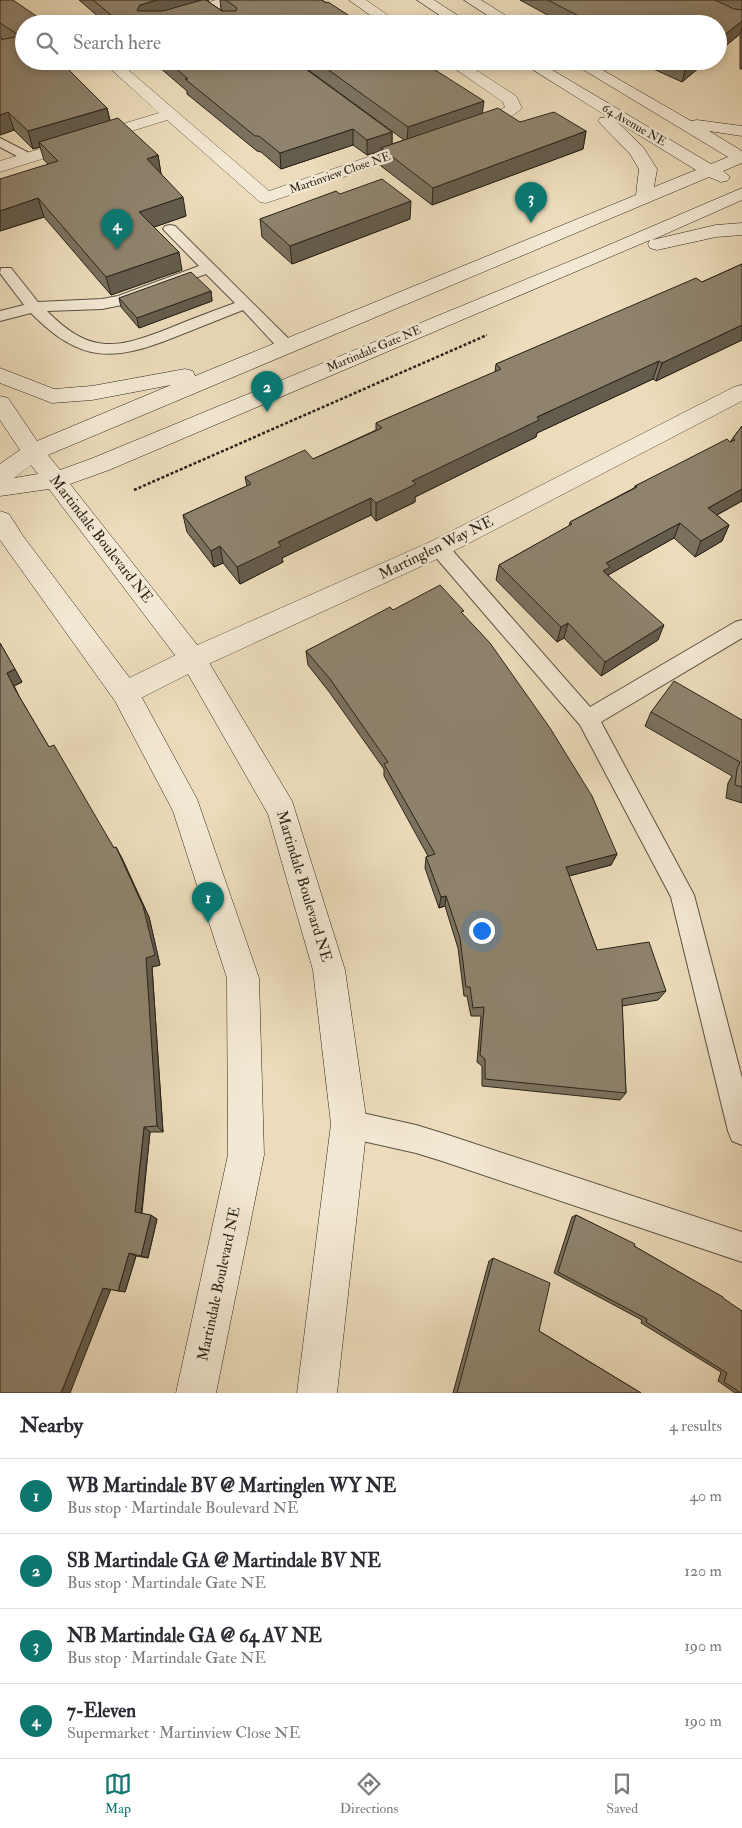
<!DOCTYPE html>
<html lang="en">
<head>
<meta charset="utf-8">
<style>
	body { margin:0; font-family:"IM FELL Double Pica",serif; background:#f7f7f7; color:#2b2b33 }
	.you { position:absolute; left:481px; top:930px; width:18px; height:18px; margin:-12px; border:4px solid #fff; border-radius:50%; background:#1a73e8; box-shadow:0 0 0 8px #1a73e833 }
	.badge { display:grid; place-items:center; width:32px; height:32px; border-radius:50%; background:#0f766e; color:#fff; font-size:16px; font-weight:700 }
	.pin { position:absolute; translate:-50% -41px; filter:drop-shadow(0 1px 2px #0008) }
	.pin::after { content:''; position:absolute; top:26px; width:18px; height:15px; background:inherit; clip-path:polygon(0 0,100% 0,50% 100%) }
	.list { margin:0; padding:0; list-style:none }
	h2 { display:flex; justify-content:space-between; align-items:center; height:65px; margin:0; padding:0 20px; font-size:21px }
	h2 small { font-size:16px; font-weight:400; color:#7c7c81 }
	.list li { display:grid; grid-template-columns:32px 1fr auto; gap:15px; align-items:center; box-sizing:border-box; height:75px; padding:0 20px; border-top:1px solid #e1e1e2 }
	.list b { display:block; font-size:19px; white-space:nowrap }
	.list p { margin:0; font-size:16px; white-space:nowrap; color:#7c7c81 }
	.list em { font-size:16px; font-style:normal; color:#7c7c81 }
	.icon { flex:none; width:28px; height:28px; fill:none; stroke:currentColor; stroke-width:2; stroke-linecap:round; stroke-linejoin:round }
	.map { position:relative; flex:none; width:742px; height:1393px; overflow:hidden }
	.search { position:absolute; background:#fff; box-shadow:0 2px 8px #0003; left:15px; right:15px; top:15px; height:55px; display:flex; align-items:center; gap:12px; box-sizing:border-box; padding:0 18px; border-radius:28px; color:#7c7c81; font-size:19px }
	.sheet { height:365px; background:#fff }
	nav { display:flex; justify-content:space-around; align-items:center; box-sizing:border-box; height:70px; border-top:1px solid #e1e1e2; background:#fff; font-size:14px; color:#7c7c81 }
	nav a { display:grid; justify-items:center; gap:2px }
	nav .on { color:#0f766e }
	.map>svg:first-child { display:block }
</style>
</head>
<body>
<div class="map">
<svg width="742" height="1393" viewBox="0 0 742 1393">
	<rect width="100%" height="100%" fill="#ecdcbb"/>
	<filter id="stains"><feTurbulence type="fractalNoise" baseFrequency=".004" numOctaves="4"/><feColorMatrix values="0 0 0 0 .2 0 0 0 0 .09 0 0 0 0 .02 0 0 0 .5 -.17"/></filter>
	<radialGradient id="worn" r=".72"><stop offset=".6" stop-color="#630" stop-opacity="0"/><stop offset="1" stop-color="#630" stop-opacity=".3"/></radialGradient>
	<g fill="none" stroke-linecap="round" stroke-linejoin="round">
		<defs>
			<g id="lane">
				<path d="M0,138l33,17 2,3 -7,4 -28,-15z"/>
				<path d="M170,225l5,1 117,116 2,4 -2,4h-12l-37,-40c-23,9 -45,18 -68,27 -62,25 -95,26 -144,-24l-31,8v-10l24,-6 -24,-32 1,-5h10l27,34 64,-3 16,-3 81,-30 -36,-37 2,-3zM206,274l29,29c-22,8 -44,16 -65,25 -53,21 -80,27 -123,-17l55,-2 20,-4z"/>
				<path d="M439,541l7,2 144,164 145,-85 7,-2v18l-141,84 93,173 48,183v67l-10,-4 -4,-10 -57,-234 -91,-172 -148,-172 -3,-5 3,-5z"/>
				<path d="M349,1110l67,15 26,8 300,99v30l-300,-101 -26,-8 -67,-15 -10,-4 -4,-10 4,-10z"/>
			</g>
			<g id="street">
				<path d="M216,0h22l-2,3 -71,21h-24l2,-3z"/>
				<path d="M349,0h17l34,24h-17z"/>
				<path d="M102,61h16l151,130 140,-48h12l2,4 -2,4 -155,52 -6,-1 -93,-82 -167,52v-11l159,-48z"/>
				<path d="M444,61h18l54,35 6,12 -15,12 -35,12 -6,-1 -2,-4 2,-4 29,-9 10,-7 -2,-5z"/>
				<path d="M742,385v16l-294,153 -246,113 -67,34 -10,3 -10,-3 -4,-8 4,-8 69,-34 246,-109 304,-155z"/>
			</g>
			<g id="secondary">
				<path d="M417,0h17l37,24h-18z"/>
				<path d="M464,0h17l38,24h-18z"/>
				<path d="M519,61h18l174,103 17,-7 -159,-96h18l104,60 6,-1 45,6v10l-33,-5 33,20v12l-19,8 7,6 -3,4 -6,1 -12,-5 -661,278 12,15 33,-12 497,-205 152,-65v12l-90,40 64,-15 26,-2v12l-26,2 -59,13 -7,-2 -2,-4 2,-4 -541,230 -39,14 132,167 90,150 53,169 22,154 -30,269h-40l34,-269 -18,-154 -45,-156 -84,-147 -135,-178 -49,7v-32l20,-14 -20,-30v-24l8,2 29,43 134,-56 -79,15 -40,3 -52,-20v-15l54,21 38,-3 93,-17 8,2 2,5 441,-181 3,-26 -9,-15 -32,-33 2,-3 8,-1zM616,121l80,49 -42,17 3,-18 -14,-22zM31,465l7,9 -24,4z"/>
				<path d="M0,511l9,3 14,22 112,149 62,114 62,179 5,177 -48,238h-40l52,-238 -1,-177 -54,-167 -58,-110 -115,-161z"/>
			</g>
		</defs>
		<use href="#lane" stroke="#5a5142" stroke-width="2"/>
		<use href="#street" stroke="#5a5142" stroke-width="1"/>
		<use href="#secondary" stroke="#2a2319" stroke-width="1"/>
		<path stroke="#2a2319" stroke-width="2.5" stroke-dasharray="3 2" stroke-linecap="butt" d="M134,490l353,-155"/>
		<use href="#lane" fill="#f3e8d3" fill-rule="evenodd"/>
		<use href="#street" fill="#f3e8d3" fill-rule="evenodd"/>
		<use href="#secondary" fill="#f3e8d3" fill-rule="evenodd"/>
	</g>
	<g fill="#7b715e" stroke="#2a2319">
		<path d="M0,0l45,22 -21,39 83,47 3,12 48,35 3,19 25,42 -32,11 28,43 -71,25 -67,-78 -44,14 48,-67 -4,-4 -4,-13 -7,2 -19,-19 -14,5 3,-96 -3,-1z"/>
		<path d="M79,0h130l-2,1 15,10h1l-2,-2 -1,-9h102l40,24h-255z"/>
		<path d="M520,0h222v69h-2v-35l-22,18v-28h-154z"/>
		<path d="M152,61h143l97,71v12l12,-4 -108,-79h125l62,53 37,8 66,9 -3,18 -151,56 -51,-39v-15l-14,4 -14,-10 -72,24 -20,-17 -4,-1 -70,-57v-3z"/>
		<path d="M636,61h71l-25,21z"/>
		<path d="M340,194l70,25 -118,45 -30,-27 -2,-18z"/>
		<path d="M742,264v76l-86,41 -3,-2 -116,54 -1,4 -121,60v5l-39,19 -5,-6 -89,43 1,4 -43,22 -17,-21 -9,4 -27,-35 -4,-17 64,-29 -2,-9 68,-18 63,-29v-7l119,-51 1,-8 206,-82z"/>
		<path d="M211,291l1,10 -73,27 -18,-21 -2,-9z"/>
		<path d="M742,426v75l-25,14 12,10 -7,16 -27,16 -21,-19 -66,37 50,65 -57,36 -37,-38 -7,4 -61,-62 3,-15 70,-39 1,-4 64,-34 1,-2 96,-45 2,-3z"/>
		<path d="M393,610l70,5 154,239 -6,11 -42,11 28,74 69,41 -8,9 -36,6 4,87 -6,7 -138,-14v-20l-5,-4 4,-46h-10l-4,-20h-3l-6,-48 -13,-42 -6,2 -14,-40 1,-11 2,-1 -44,-80v-7l-54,-76 -22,-28 -2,-14z"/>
		<path d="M0,643l22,39 -8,4 6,12 29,49 65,101 2,-1 6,11 27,59 11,48 -8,2 11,165h-13l-8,81 15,6 -9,39 -12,-2 -11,36 -14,-3z"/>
		<path d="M651,712l91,8v83l-16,-5 2,-15 4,-7 -87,-50z"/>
		<path d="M576,1215l58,31 89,52 19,95h-7l-17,-12 3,-9 -80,-49 1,-3 -88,-47 18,-56z"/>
		<path d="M493,1258l46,73 102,62h-188l36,-132z"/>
	</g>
	<g fill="#645c4c" stroke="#2a2319">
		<path d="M157,0h52l-67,19 -5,-9 3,-5z"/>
		<path d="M742,21v6l-2,7 -22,18v-12z"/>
		<path d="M693,61h14l-25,21 4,-15z"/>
		<path d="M484,101l-2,15 -75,26 1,-15z"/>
		<path d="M107,108l4,18 -72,16 1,5 -7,2 -5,-18z"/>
		<path d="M8,112l6,18 -14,5v-20z"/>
		<path d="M353,129v16l-72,24 -1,-16z"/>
		<path d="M586,131l-3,18 -151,56 1,-17z"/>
		<path d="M392,132v15l-11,1v3l-14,4v-15z"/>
		<path d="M158,155l3,19 -11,3 -3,-18z"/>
		<path d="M183,197l3,19 -43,15 -4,-19z"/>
		<path d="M38,198l6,19 -44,14v-20z"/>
		<path d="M411,201l-1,18 -118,45 -2,-18z"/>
		<path d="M179,252l3,18 -71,25 -5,-18z"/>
		<path d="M211,291l1,10 -73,27 -2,-10z"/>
		<path d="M742,325v15l-86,41 6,-18z"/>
		<path d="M659,361l-6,18 -116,54 -1,4 -121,60v5l-39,19v-18l36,-22 125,-64z"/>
		<path d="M742,489v12l-40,22 6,-15z"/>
		<path d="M371,498v17l-89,43 1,4 -43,22 -3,-17 41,-25z"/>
		<path d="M680,523l-6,15 -66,37 -2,7 -3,-11 3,-8z"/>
		<path d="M729,525l-7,16 -27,16 6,-16z"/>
		<path d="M220,546l3,17 -9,4 -3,-16z"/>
		<path d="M568,623l-4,15 -7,4 4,-15z"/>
		<path d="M664,625l-6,15 -57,36 4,-14z"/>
		<path d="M15,669l7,13 -8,4 9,19 -16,-32z"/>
		<path d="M116,847l33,70 11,48 -8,2 11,165 -6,-6z"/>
		<path d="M617,854l-6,11 -50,13 5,-11z"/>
		<path d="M446,896l-1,10 -6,2 2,-11z"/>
		<path d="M144,1127l6,5 -9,84 -6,-4z"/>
		<path d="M151,1215l6,4 -9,39 -7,-2z"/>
		<path d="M129,1253l7,3 -11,36 -7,-1z"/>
		<path d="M103,1288l8,1 -41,104h-9z"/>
	</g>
	<g fill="#8f836d" stroke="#2a2319">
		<path d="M0,0h13l32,22 -2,2h-19v37h36l47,47 -79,23 -20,-19 -8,3v-75l20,-4 -20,-13z"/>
		<path d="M93,0h64l-17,5 -3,5 1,1h25l39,-11h4l16,11h14l1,-3 -11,-8h96l4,3 2,-1 34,22h-240z"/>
		<path d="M548,0h167l19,9 8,1v11l-24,19v-16h-124z"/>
		<path d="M167,61h128l97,71 -25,8 -14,-11 -73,24 -21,-17h-4l-70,-57h3z"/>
		<path d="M316,61h105l63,40 -76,26z"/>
		<path d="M672,61h21l-7,6z"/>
		<path d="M498,108l22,14 34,-10 32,19 -153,57 -52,-40z"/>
		<path d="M118,118l40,37 -11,4 36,38 -44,15 40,40 -73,25 -68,-79 -38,13v-32l58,-18 -19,-19z"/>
		<path d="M382,179l29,22 -121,45 -30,-27 76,-28 4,3z"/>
		<path d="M742,264v61l-80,38 -3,-2 -122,56 2,3 -127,61 4,3 -40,19 -5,-5 -93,44 3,4 -44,21 -17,-21 -9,5 -28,-36 68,-31 -6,-7 60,-27 8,9 69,-31 -6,-5 125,-54 -5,-5 200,-86 6,4z"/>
		<path d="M191,272l20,19 -74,27 -18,-20z"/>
		<path d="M742,426v63l-34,19 21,17 -28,16 -21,-18 -74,40 4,4 -7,4 61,54 -59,37 -37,-39 -7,4 -62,-62 73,-41 -2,-2 67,-35 -2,-1 92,-47 3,3 5,-2 -2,-2z"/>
		<path d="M440,585l24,26 -3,1 29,31 60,85 42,68 25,58 -51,13 31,83 52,-8 17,49 -44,8 4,94 -141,-14v-20l-5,-4 4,-48 -11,1 -3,-21h-4l-6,-49 -14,-42 -5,1 -15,-40 9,-3 -51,-90 4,-2 -58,-83 -24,-28 84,-44 3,3z"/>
		<path d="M0,643l15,26 -8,4 9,18 33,56 5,-2 60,103 2,-1 27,59 12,49 -9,3 11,168 -13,1 -9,85 16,3 -10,41 -12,-3 -11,38 -15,-3 -42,105h-61z"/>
		<path d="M674,681l68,39v67l-7,-2 2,-16 3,-7 -89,-50z"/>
		<path d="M576,1215l59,29 -1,2 89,51v1l19,13v82h-1l-17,-11 3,-9 -81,-51 1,-3 -89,-47z"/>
		<path d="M493,1258l57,25 -11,48 102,62h-184z"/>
	</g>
	<g text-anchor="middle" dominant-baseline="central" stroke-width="5" stroke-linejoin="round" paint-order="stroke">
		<g font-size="12" fill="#2a2319" stroke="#f3e8d3">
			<text transform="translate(634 125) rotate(30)">64 Avenue NE</text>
			<text transform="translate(340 173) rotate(-19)">Martinview Close NE</text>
			<text transform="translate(374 349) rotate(-23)">Martindale Gate NE</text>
		</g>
		<g font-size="15" fill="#2a2319" stroke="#f3e8d3">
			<text transform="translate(101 539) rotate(52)">Martindale Boulevard NE</text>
			<text transform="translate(436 548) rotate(-26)">Martinglen Way NE</text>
			<text transform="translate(304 886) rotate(73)">Martindale Boulevard NE</text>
			<text transform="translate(219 1284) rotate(-78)">Martindale Boulevard NE</text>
		</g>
	</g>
	<rect width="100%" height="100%" filter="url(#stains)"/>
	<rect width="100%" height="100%" fill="url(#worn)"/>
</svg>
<div class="you"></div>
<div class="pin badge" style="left:208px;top:923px">1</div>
<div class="pin badge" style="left:267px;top:412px">2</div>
<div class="pin badge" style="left:531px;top:223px">3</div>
<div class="pin badge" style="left:117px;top:250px">4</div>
<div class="search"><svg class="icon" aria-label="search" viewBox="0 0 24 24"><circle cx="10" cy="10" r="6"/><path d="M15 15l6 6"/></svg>Search here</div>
</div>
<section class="sheet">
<h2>Nearby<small>4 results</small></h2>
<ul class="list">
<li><span class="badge">1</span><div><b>WB Martindale BV @ Martinglen WY NE</b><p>Bus stop · Martindale Boulevard NE</p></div><em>40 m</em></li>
<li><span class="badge">2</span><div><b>SB Martindale GA @ Martindale BV NE</b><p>Bus stop · Martindale Gate NE</p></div><em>120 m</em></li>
<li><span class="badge">3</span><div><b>NB Martindale GA @ 64 AV NE</b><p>Bus stop · Martindale Gate NE</p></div><em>190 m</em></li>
<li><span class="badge">4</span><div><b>7-Eleven</b><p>Supermarket · Martinview Close NE</p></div><em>190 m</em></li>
</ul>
</section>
<nav>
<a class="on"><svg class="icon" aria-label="map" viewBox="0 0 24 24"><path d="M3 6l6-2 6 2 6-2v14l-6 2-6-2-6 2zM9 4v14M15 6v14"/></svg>Map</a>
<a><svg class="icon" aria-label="directions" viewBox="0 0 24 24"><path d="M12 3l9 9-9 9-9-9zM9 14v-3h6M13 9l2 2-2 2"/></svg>Directions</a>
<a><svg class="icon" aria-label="saved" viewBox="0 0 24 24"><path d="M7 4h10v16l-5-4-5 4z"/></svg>Saved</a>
</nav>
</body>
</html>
